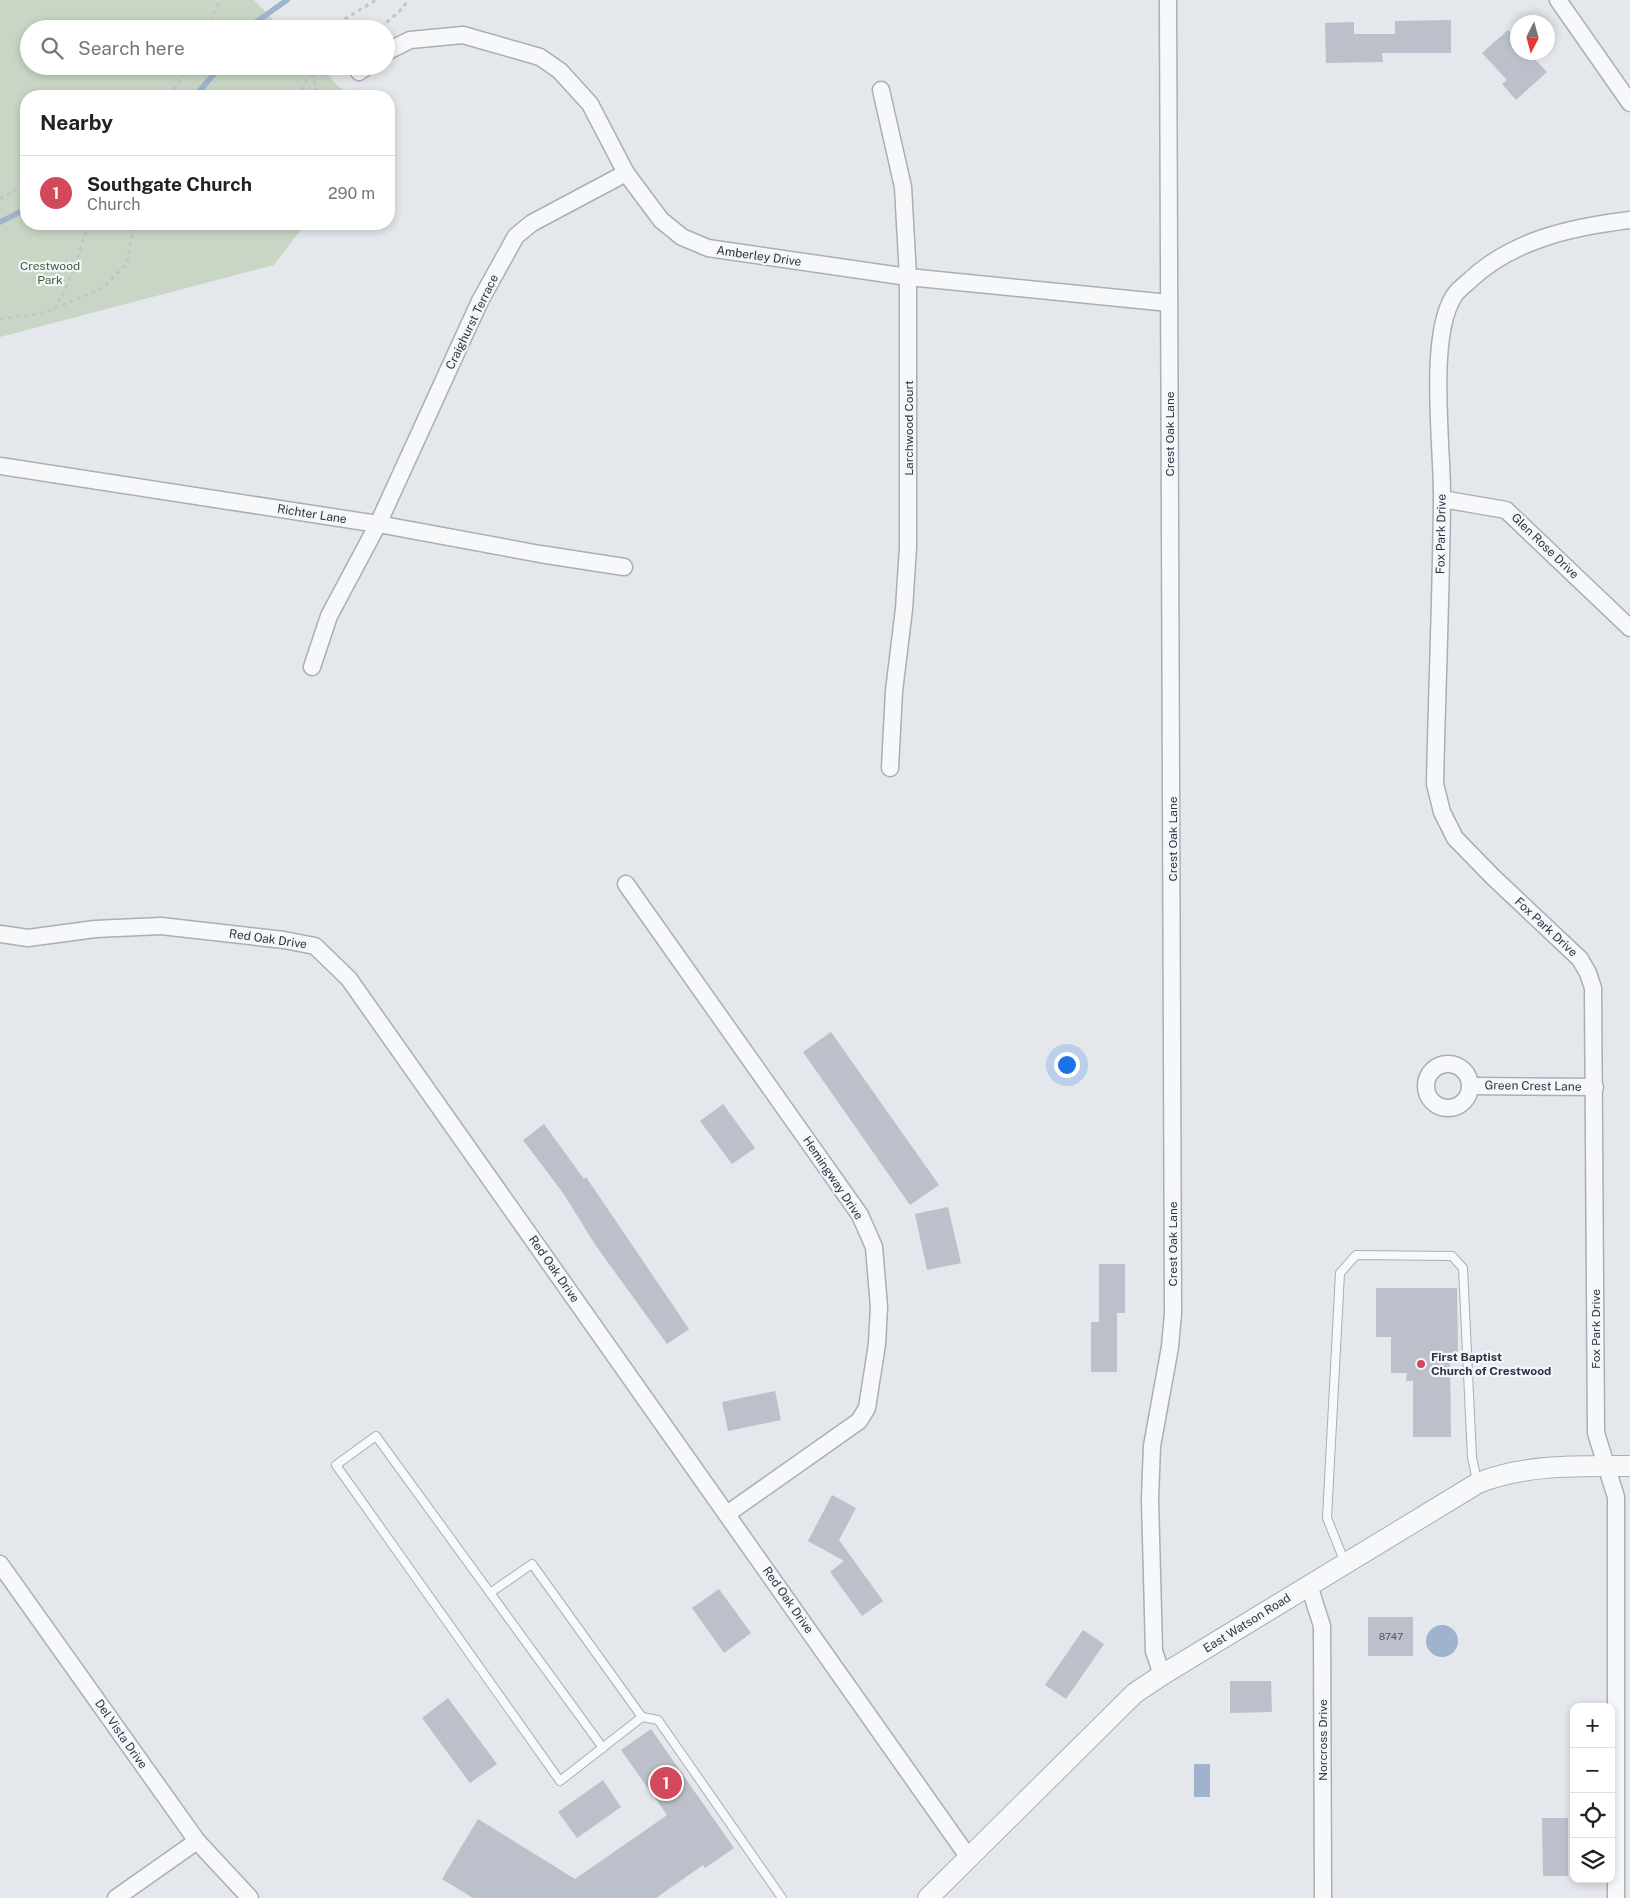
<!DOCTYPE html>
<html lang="en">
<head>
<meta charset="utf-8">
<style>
	body { margin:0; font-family:"Public Sans",sans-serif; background:#f2f2f2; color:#222 }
	.controls { position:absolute; right:15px; bottom:15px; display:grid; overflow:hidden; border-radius:10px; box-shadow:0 2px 8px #0003 }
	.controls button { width:45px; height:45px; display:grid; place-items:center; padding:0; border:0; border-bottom:1px solid #e0e0e0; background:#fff; color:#222; font:25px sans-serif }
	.compass { position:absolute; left:1510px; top:15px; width:45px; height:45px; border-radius:50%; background:#fff; box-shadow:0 2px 8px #0003; rotate:186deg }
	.you { position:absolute; left:1066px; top:1064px; width:18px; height:18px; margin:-12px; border:4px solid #fff; border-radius:50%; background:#1a73e8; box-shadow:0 0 0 8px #1a73e833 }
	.badge { display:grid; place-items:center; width:32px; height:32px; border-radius:50%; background:#d1495b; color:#fff; font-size:16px; font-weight:700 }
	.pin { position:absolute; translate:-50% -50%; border:2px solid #fff; box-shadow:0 1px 5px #0006 }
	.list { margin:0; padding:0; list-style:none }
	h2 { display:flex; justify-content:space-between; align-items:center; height:65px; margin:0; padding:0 20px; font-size:21px }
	h2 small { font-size:16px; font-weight:400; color:#767676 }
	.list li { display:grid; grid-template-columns:32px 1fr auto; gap:15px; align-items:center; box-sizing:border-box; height:75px; padding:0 20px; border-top:1px solid #e0e0e0 }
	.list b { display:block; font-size:19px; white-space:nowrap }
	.list p { margin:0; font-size:16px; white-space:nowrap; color:#767676 }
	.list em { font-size:16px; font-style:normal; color:#767676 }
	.icon { flex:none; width:28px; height:28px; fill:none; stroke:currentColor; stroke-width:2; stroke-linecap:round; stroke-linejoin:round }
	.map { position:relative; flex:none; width:1630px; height:1898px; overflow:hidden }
	.search { position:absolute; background:#fff; box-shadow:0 2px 8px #0003; left:20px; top:20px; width:375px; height:55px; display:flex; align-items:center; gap:12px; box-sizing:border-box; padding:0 18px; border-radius:28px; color:#767676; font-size:19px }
	.panel { position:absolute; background:#fff; box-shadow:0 2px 8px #0003; left:20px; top:90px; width:375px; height:140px; border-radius:20px }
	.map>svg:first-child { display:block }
</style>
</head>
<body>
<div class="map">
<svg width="1630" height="1898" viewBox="0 0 1630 1898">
	<rect width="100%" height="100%" fill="#e4e7ec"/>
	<path fill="#c9d6c5" d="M0,0h254l28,29h-253v37h290l29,30h-322v128h279l-31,41 -274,72z"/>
	<g fill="#9fb4cc">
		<circle cx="1442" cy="1641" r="16"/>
		<rect x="1194" y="1764" width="16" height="33"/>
	</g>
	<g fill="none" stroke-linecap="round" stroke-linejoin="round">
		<g stroke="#9fb4cc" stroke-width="5.5">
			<path d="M251,29l5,-7 31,-22"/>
			<path d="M195,96l26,-30"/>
			<path d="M0,222l26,-13"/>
		</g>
	</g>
	<g fill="#bbc0ca">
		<path d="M1451,20v33h-69l1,9 -57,1 -1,-40 29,-1v12h41v-13z"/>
		<path d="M1508,30l10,11v11h10l19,20 -31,28 -14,-16 5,-4 -25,-27z"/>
		<path d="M831,1032l108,153 -29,20 -107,-153z"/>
		<path d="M723,1104l32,44 -23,16 -32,-43z"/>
		<path d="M544,1124l40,55 2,-2 103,152 -22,15 -71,-98 -33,-53 -40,-53z"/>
		<path d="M948,1207l13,56 -34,7 -12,-56z"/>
		<path d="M1099,1264h26v49h-8v59h-26v-50h8z"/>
		<path d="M1376,1288h81l1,67h-8l1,82h-38v-56h-7l1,-8h-16v-36h-15z"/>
		<path d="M775,1391l6,29 -53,11 -6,-29z"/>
		<path d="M832,1495l24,13 -17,32 44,61 -21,15 -32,-44 14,-11 -36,-20z"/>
		<path d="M719,1589l32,44 -27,20 -32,-45z"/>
		<rect x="1368" y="1617" width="45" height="39"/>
		<path d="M1083,1630l21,14 -38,55 -21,-14z"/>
		<path d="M1230,1681h41l1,31 -42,1z"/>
		<path d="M448,1698l49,66 -27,19 -48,-65z"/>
		<path d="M651,1729l83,119 -29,20 -2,-3 -47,33h-183l-31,-19 36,-60 97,60 88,-61 4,-3 -46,-65z"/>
		<path d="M603,1780l18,27 -44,31 -19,-26z"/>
		<path d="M1542,1818h26v58h-25z"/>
	</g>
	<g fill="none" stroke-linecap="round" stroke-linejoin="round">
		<defs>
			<g id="service">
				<path d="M1345,1563l-18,-45 13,-245 16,-18 96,1 11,12 9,189 5,24"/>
				<path d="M490,1593l42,-29 110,153"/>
				<path d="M603,1748l-227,-312 -40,29 224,316 82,-64 16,3 124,178"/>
			</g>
			<g id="minor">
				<path d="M1558,0l72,103"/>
				<path d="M386,52l24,-12 53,-5 77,22 20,14 30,33 36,69 35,47 21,17 26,11 200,29 261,26"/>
				<path d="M359,72l8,-6"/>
				<path d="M881,90l22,97 5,90v270l-4,62 -10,82 -4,77"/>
				<path d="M0,466l378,58 162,30 84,13"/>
				<path d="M1442,499l64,11 124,118"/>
				<path d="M312,667l17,-51 49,-92 102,-223 36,-65 16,-13 94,-50"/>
				<path d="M626,884l234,331 14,32 5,60 -2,37 -10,64 -8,13 -132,93"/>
				<path d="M0,934l28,4 67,-9 66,-3 123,14 31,6 34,33 620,879"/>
				<circle cx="1448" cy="1086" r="22"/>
				<path d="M1470,1086l125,1"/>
				<path d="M0,1564l197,277 53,57"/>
				<path d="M1309,1585l13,41 1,272"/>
				<path d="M1162,1675l-8,-24 -4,-152 2,-53 18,-99 3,-34 -5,-1313"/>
				<path d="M116,1898l81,-57"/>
				<path d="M1616,1898v-401l-20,-64 -3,-445 -5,-15 -8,-14 -87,-82 -38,-39 -13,-26 -7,-28c2,-94 6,-188 7,-283 1,-51 -15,-164 12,-205 3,-5 9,-10 14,-14 43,-42 104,-55 162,-62"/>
			</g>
			<path id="tertiary" d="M928,1898l207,-205 27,-18 316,-192c47,-19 101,-17 152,-17"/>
		</defs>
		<use href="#service" stroke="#a9aeb7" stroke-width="10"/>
		<use href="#minor" stroke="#a9aeb7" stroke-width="19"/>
		<use href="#tertiary" stroke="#a9aeb7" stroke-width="22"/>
		<g stroke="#c2c5cb" stroke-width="3" stroke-dasharray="4 4" stroke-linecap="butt">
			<path d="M207,29l13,-29"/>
			<path d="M332,29l6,-6 38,-23"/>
			<path d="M382,29c6,-12 20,-15 25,-29"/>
			<path d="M312,73l6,23"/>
			<path d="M169,96l20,-30"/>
			<path d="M296,96l8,-9 9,-21"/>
			<path d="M355,96l3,-8"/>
			<path d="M0,199l26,-15"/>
			<path d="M54,309c17,-27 25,-55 34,-85"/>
			<path d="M0,319l44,-6 59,-25 24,-25 7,-39"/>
		</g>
		<use href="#service" stroke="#f7f8fa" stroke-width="8"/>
		<use href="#minor" stroke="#f7f8fa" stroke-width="16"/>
		<use href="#tertiary" stroke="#f7f8fa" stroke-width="20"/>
	</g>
	<circle fill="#d1495b" stroke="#f4f6f9" stroke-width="2" cx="1421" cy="1364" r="5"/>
	<g text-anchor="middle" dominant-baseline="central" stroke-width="4.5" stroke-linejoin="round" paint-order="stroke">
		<g font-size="10" fill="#4f5766">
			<text x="1391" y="1636">8747</text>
		</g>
		<g font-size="12" fill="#2b3445" stroke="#f4f6f9">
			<text transform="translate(759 256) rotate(8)">Amberley Drive</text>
			<text transform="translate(472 322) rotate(-64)">Craighurst Terrace</text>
			<text transform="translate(909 428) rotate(-90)">Larchwood Court</text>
			<text transform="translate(1170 434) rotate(-90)">Crest Oak Lane</text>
			<text transform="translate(312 514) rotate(9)">Richter Lane</text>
			<text transform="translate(1441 534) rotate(-89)">Fox Park Drive</text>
			<text transform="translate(1545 546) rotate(44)">Glen Rose Drive</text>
			<text transform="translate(1173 839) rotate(-90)">Crest Oak Lane</text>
			<text transform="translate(1546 927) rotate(43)">Fox Park Drive</text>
			<text transform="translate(268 939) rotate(8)">Red Oak Drive</text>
			<text transform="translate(1533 1086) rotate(1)">Green Crest Lane</text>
			<text transform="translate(833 1178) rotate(56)">Hemingway Drive</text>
			<text transform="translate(1173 1244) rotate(-90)">Crest Oak Lane</text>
			<text transform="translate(554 1269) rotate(55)">Red Oak Drive</text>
			<text transform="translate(1596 1329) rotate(-90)">Fox Park Drive</text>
			<text transform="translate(788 1600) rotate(55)">Red Oak Drive</text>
			<text transform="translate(1247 1623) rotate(-32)">East Watson Road</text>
			<text transform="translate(121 1734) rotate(55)">Del Vista Drive</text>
			<text transform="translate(1323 1740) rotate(-90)">Norcross Drive</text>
		</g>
		<g font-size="12" fill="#3f6138" stroke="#f4f6f9">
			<text x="50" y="266">Crestwood<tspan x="50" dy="14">Park</tspan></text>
		</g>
		<g font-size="12" font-weight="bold" fill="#2b3445" stroke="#f4f6f9" text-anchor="start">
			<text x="1431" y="1357">First Baptist<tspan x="1431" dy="14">Church of Crestwood</tspan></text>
		</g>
	</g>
</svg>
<div class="controls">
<button>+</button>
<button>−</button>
<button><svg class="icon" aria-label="locate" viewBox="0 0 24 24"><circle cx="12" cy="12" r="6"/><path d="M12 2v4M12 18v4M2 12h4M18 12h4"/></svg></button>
<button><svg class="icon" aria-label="layers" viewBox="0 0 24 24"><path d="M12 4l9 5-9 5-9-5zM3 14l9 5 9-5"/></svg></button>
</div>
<svg class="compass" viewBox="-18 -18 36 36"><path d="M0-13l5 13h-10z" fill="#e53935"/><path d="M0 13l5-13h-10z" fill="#767676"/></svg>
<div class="you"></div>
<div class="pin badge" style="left:666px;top:1783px">1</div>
<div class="search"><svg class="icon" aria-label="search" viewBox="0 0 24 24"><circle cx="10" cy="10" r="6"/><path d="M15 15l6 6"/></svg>Search here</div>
<section class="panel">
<h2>Nearby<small></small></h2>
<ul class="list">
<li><span class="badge">1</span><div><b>Southgate Church</b><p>Church</p></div><em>290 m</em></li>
</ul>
</section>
</div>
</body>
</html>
